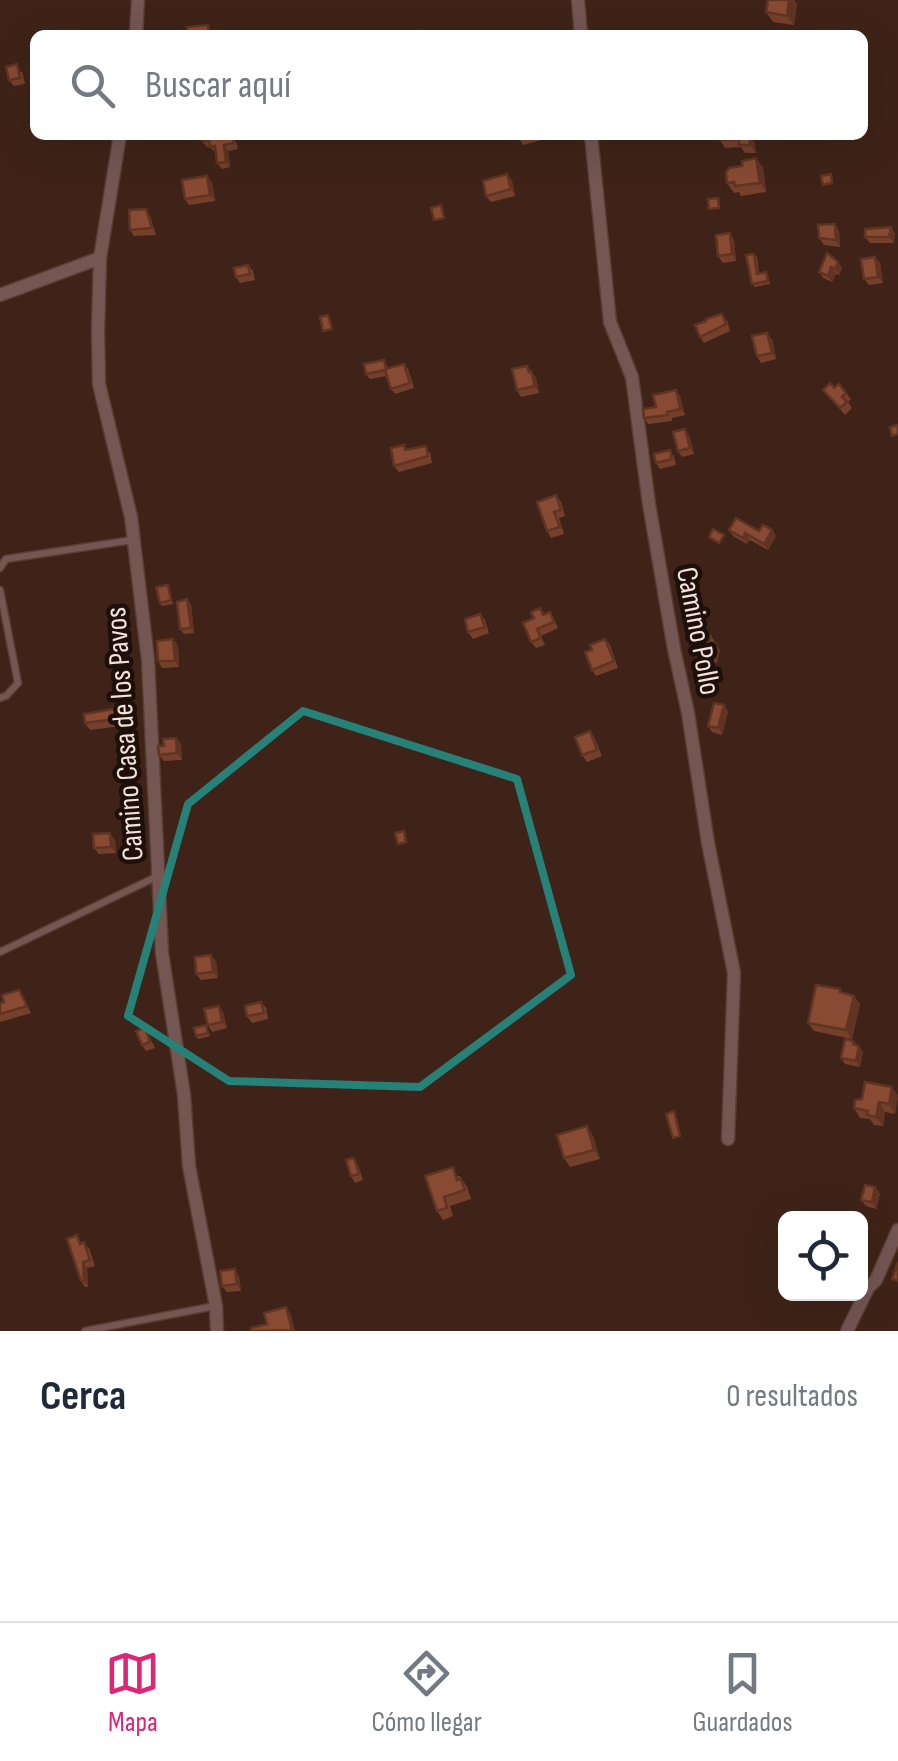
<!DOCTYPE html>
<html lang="es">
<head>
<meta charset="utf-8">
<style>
	body { margin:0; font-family:"Sofia Sans Condensed",sans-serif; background:#f2f2f3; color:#1f2937 }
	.controls { position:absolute; right:30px; bottom:30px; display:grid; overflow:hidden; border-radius:15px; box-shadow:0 10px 40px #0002 }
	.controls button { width:90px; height:90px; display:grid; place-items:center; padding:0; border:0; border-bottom:2px solid #e0e1e3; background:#fff; color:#1f2937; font:50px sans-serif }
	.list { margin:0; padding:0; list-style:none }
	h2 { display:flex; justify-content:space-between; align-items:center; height:130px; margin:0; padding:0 40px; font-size:42px }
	h2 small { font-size:32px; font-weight:400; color:#747a83 }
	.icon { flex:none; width:55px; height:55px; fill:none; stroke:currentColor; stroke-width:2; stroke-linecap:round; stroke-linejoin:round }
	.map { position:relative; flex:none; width:898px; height:1331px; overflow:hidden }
	.search { position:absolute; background:#fff; box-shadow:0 10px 40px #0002; left:30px; right:30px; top:30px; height:110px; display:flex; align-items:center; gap:25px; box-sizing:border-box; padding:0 35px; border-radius:15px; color:#747a83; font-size:38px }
	.sheet { height:290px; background:#fff }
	nav { display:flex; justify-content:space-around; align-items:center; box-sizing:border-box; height:140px; border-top:2px solid #e0e1e3; background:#fff; font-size:28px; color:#747a83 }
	nav a { display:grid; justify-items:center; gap:5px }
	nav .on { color:#db2777 }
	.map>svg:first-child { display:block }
</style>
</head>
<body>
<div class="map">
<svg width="898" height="1331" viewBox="0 0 898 1331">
	<rect width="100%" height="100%" fill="#3f2318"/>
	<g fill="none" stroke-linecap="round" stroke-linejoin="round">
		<defs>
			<g id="lane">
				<path d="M0,568l6,-9 127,-19"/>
				<path d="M0,590l18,93 -12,13 -6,2"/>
				<path d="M0,952l158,-76"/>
				<path d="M85,1331l130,-25"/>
			</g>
			<g id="street">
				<path d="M578,0l3,35"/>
				<path d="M136,35l2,-35"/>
				<path d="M120,135l-20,123 -2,72 1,54 32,133 17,143 14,293 22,142 5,71 27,140 1,25"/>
				<path d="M591,135l19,187 22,55 17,127 25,145 14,64 20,130 26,130 -6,166"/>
				<path d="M0,295l100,-37"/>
				<path d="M847,1331l21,-43 8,-8 22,-50"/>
			</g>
		</defs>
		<use href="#lane" stroke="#583e33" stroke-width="9"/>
		<use href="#street" stroke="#583e33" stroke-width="15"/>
		<use href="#lane" stroke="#745653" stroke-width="6"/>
		<use href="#street" stroke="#745653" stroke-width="12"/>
	</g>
	<g fill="#75402b">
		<path d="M768,0h26l3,4 -3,21 -21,-3 -7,-10z"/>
		<path d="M22,71l3,13 -11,2 -5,-6z"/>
		<path d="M202,135h32l4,14 -10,2 2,16 -8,2 -5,-6 -1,-10 -6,-6h-3l-4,-5z"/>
		<path d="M518,135h22l1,5 -18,5z"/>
		<path d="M719,135h34l3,18h-11l-4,-6 -16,1 -5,-8z"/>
		<path d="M756,158l7,10 3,24 -25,4 -2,-4 -5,1 -7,-10 15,-17z"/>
		<path d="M507,174l5,7 3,15 -24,6 -5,-6z"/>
		<path d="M212,182l3,19 -26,4 -4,-6z"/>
		<path d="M150,216l6,19 -22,1 -4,-6z"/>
		<path d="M839,231l1,16 -16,-2 -5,-7z"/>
		<path d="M730,233l4,7 2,21 -13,2 -5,-7z"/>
		<path d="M895,233l-1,10h-24l-5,-6z"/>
		<path d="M754,254l3,3 2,17 9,2 2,8 -15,3 -3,-3z"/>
		<path d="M838,262l4,6 -3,7 -3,-1 -4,8 -9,-4 -4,-6z"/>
		<path d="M880,263l3,20 -14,2 -5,-6z"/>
		<path d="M248,265l5,6 2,9 -15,3 -4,-6z"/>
		<path d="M727,320l3,11 -26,12 -4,-6z"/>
		<path d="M772,339l4,20 -15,4 -4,-7z"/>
		<path d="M384,360l4,8 16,-4 4,5 6,19 -19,6 -4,-5 -4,-13 -17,3 -4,-5z"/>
		<path d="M527,366l9,12 3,15 -18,4 -4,-7z"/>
		<path d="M834,388l12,5 5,6 -3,3 4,6 -7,7 -22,-25z"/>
		<path d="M680,396l5,19 -13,3v3l-24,3 -4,-6 12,-11z"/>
		<path d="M689,435l5,19 -12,3 -4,-6z"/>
		<path d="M670,450l4,7 2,8 -16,4 -4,-6z"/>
		<path d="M430,452l2,11 -33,9 -5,-6z"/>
		<path d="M556,495l5,7 4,14 -6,2 5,16 -13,4 -4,-7z"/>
		<path d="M729,530h43l4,6 -8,14 -18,-10 -3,4 -14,-8z"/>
		<path d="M168,585l5,19 -11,2 -2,-3z"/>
		<path d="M191,604l3,29 -10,1 -4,-5z"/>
		<path d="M540,608l5,6 5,-2 8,16 -17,8 4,9 -9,3 -5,-6 3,-24z"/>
		<path d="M480,614l5,6 4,13 -16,6 -5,-7z"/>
		<path d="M711,636l9,14 -3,13 -4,-1v3l-15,-3 -4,-7z"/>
		<path d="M173,639l5,7 1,21 -17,1 -4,-7z"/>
		<path d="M605,639l5,6 8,23 -22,8 -4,-6v-20z"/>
		<path d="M724,705l4,7 -6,23 -10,-3 -4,-6z"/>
		<path d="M114,709h20l2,15 -46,6 -5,-7z"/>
		<path d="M590,731l4,6 8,19 -15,6 -5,-7z"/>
		<path d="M176,738l5,6 1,16 -18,1 -5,-6 5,-9z"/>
		<path d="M115,840l1,13 -17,1 -5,-6z"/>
		<path d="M216,961l2,17 -17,2 -5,-6z"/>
		<path d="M19,990l12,23 -31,9v-19z"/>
		<path d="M843,993l11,3 6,8 -8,35 -38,-8 -6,-8z"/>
		<path d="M261,1002l5,6 2,11 -16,4 -5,-7z"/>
		<path d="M223,1012l4,16 -15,4 -4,-7z"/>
		<path d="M206,1025l4,11 -12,3 -2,-3z"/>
		<path d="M145,1028l10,20 -9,3 -4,-6z"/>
		<path d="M853,1041l10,11 -3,15 -15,-3 -4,-6z"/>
		<path d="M892,1087l6,9 -3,18 -10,-2 -2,14 -9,-1 -4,-6 -10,-1 -6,-10 8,-9z"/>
		<path d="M587,1126l6,10 7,23 -30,8 -6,-9z"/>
		<path d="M354,1158l4,7 5,15 -8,3 -4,-7z"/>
		<path d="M425,1176h35l7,11 4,12 -21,7 3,10 -10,4 -6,-9z"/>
		<path d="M875,1187l5,7 -4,15 -10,-3 -5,-6z"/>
		<path d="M82,1243l7,5 6,18 -8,2 1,19h-3l-4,-6z"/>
		<path d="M239,1276l2,15 -14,1 -5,-6z"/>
	</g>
	<g fill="#5f3423">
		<path d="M789,0h5l3,4 -3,21 -7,-9z"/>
		<path d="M749,135h4l3,18 -6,-8z"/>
		<path d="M224,145l4,6 2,16 -4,-5z"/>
		<path d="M756,158l7,10 3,24 -6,-9z"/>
		<path d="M507,174l5,7 3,15 -4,-7z"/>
		<path d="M207,176l5,6 3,19 -5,-6z"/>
		<path d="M835,224l4,7 1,16 -4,-7z"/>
		<path d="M891,227l4,6 -1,10 -5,-6z"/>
		<path d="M730,233l4,7 2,21 -4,-7z"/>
		<path d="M875,257l5,6 3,20 -5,-6z"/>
		<path d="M838,262l4,6 -3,7 -4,-6z"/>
		<path d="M831,267l5,7 -4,8 -4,-6z"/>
		<path d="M767,333l5,6 4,20 -4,-6z"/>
		<path d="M527,366l9,12 3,15 -4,-7z"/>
		<path d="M676,390l4,6 5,19 -5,-6z"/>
		<path d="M685,429l4,6 5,19 -4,-6z"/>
		<path d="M772,530l4,6 -8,14 -4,-6z"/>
		<path d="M745,533l5,7 -3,4 -4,-6z"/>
		<path d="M187,599l4,5 3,29 -3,-5z"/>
		<path d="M173,639l5,7 1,21 -4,-6z"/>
		<path d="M716,644l4,6 -3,13 -4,-6z"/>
		<path d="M130,703l4,6 2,15 -5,-7z"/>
		<path d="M724,705l4,7 -6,23 -4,-7z"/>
		<path d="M176,738l5,6 1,16 -5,-7z"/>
		<path d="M110,833l5,7 1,13 -5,-6z"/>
		<path d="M211,955l5,6 2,17 -5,-6z"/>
		<path d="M854,996l6,8 -8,35 -6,-9z"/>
		<path d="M219,1006l4,6 4,16 -5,-6z"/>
		<path d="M859,1046l4,6 -3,15 -4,-6z"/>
		<path d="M892,1087l6,9 -3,18 -6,-10z"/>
		<path d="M879,1102l6,10 -2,14 -7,-9z"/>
		<path d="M587,1126l6,10 7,23 -6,-9z"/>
		<path d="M875,1187l5,7 -4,15 -4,-7z"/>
		<path d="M83,1262l4,6 1,19 -4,-6z"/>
		<path d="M235,1269l4,7 2,15 -4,-7z"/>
		<path d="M286,1307l5,7 4,17h-2z"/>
	</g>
	<g fill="#884a32" stroke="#5f3423" stroke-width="2.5">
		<path d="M768,0h21l-2,16 -21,-4z"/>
		<path d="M208,25l1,10h-21l-1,-8z"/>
		<path d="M420,31v4h-10v-3z"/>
		<path d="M17,64l3,14 -11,2 -3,-13z"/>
		<path d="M202,135h31l1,8 -10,2 2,17 -9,1 -2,-17 -5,1 -1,-7 -6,2z"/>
		<path d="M719,135h30l1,10h-11v-6l-19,1z"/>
		<path d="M756,158l4,25 -25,3 -1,-4 -7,1 -1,-10 3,-5 13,-2v-5z"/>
		<path d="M507,174l4,15 -25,7 -3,-15z"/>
		<path d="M831,174l1,9 -9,2 -2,-9z"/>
		<path d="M207,176l3,19 -25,4 -3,-19z"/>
		<path d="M718,198l1,10 -10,1 -1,-10z"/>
		<path d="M441,205l3,13 -10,2 -3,-12z"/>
		<path d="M146,209l6,19 -22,2 -1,-20z"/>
		<path d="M835,224l1,16 -17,-2 -1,-13z"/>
		<path d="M891,227l-2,10h-24v-8z"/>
		<path d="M730,233l2,21 -14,2 -2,-21z"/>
		<path d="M827,253l11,9 -3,7 -4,-2 -3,9 -9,-4z"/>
		<path d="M754,254l3,20 9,-2 2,9 -16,3 -6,-29z"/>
		<path d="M875,257l3,20 -14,2 -3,-20z"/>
		<path d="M248,265l2,9 -14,3 -2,-9z"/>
		<path d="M722,314l4,10 -26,13 -5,-12 11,-4v-2z"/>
		<path d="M328,315l4,14 -9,2 -3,-14z"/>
		<path d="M767,333l5,20 -15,3 -5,-20z"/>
		<path d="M384,360l2,9 18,-5 6,19 -19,6 -6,-19 -19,4 -2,-10z"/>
		<path d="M527,366l2,6 2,-1 4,15 -18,4 -5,-21z"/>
		<path d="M830,383l4,5 5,-4 7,9 -4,4 5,5 -7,6 -17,-18z"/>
		<path d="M676,390l4,19 -13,3 1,3 -24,3 -1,-9 13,-2 -3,-12z"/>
		<path d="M898,425v9l-6,2 -2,-9z"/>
		<path d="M685,429l5,19 -12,3 -5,-19z"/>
		<path d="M404,445l1,5 21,-4 2,10 -34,10 -3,-18z"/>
		<path d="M670,450l2,9 -16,4 -2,-9z"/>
		<path d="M556,495l5,15 -7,2 6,15 -13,4 -10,-29z"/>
		<path d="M736,518l23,13 4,-6 9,5 -8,14 -19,-11 -2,5 -14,-8z"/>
		<path d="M713,529l11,6 -5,8 -10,-6z"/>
		<path d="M168,585l3,15 -11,3 -4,-16z"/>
		<path d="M187,599l4,29 -11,1 -3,-27z"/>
		<path d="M540,608l3,7 7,-3 4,10 -17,7 4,9 -10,4 -8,-19 11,-5 -3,-6z"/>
		<path d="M480,614l5,13 -17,5 -3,-13z"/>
		<path d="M699,633l12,3 -2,6 7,2 -3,13 -4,-1 -1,3 -14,-4z"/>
		<path d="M173,639l2,22h-17l-1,-20z"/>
		<path d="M605,639l9,22 -22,9 -7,-18 7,-2 -2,-5z"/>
		<path d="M702,678l10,3 -2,8 -10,-2z"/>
		<path d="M130,703l1,14 -46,6 -1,-9 30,-5v-3z"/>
		<path d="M714,703l10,2 -6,23 -10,-2z"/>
		<path d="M590,731l7,19 -15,5 -7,-18z"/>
		<path d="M176,738l1,15 -18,2 -1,-9h6l-1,-7z"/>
		<path d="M404,831l2,11 -8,2 -3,-11z"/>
		<path d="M110,833l1,14 -17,1 -1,-14z"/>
		<path d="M211,955l2,17 -17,2 -1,-17z"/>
		<path d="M816,985l24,4v3l14,4 -8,34 -38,-7z"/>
		<path d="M19,990l8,16 -27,8v-11l4,-1 -2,-7z"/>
		<path d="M261,1002l3,11 -17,3 -2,-10z"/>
		<path d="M219,1006l3,16 -14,3 -4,-16z"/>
		<path d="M206,1025l2,8 -12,3 -2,-8z"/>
		<path d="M145,1028l5,14 -8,3 -6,-14z"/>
		<path d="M845,1039l8,2v3l6,2 -3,15 -15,-3z"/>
		<path d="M865,1082l27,5 -3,17 -10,-2 -3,15 -9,-2 1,-4 -14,-3 1,-8 7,-1z"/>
		<path d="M674,1111l6,25 -7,2 -7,-24z"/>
		<path d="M587,1126l7,24 -30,8 -7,-23z"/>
		<path d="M354,1158l5,16 -8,2 -5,-16z"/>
		<path d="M453,1167l4,13 4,-1 4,11 -21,7 3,11 -10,3 -12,-35z"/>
		<path d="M865,1185l10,2 -3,15 -11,-2z"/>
		<path d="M77,1235l3,9 4,-2 6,18 -7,2 1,19h-3l-14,-42z"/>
		<path d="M898,1262v19l-6,-2z"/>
		<path d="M235,1269l2,15 -15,2 -2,-15z"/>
		<path d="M286,1307l6,23 -41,1v-3l16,-4 -3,-11z"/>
	</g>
	<path fill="none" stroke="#268179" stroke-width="8" stroke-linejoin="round" d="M303,711l214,68 54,196 -151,112 -191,-6 -101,-65 60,-212z"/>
	<g text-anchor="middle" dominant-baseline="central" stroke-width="9" stroke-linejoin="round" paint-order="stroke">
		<g font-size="30" fill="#f5e2da" stroke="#1d100b">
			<text transform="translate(698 631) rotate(79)">Camino Pollo</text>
			<text transform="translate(125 734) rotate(-94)">Camino Casa de los Pavos</text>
		</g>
	</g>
</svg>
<div class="controls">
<button><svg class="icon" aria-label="locate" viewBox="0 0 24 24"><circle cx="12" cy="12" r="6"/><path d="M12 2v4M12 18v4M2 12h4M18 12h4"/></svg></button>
</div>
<div class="search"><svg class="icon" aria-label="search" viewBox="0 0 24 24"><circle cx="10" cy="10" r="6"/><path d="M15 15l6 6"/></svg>Buscar aquí</div>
</div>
<section class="sheet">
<h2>Cerca<small>0 resultados</small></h2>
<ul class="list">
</ul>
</section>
<nav>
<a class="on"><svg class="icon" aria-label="map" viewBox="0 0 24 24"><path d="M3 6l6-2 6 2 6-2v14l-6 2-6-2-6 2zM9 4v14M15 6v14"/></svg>Mapa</a>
<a><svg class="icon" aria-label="directions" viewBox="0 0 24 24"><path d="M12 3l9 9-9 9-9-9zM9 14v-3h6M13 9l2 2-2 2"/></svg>Cómo llegar</a>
<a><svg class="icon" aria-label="saved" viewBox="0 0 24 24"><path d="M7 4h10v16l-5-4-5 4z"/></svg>Guardados</a>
</nav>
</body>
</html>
